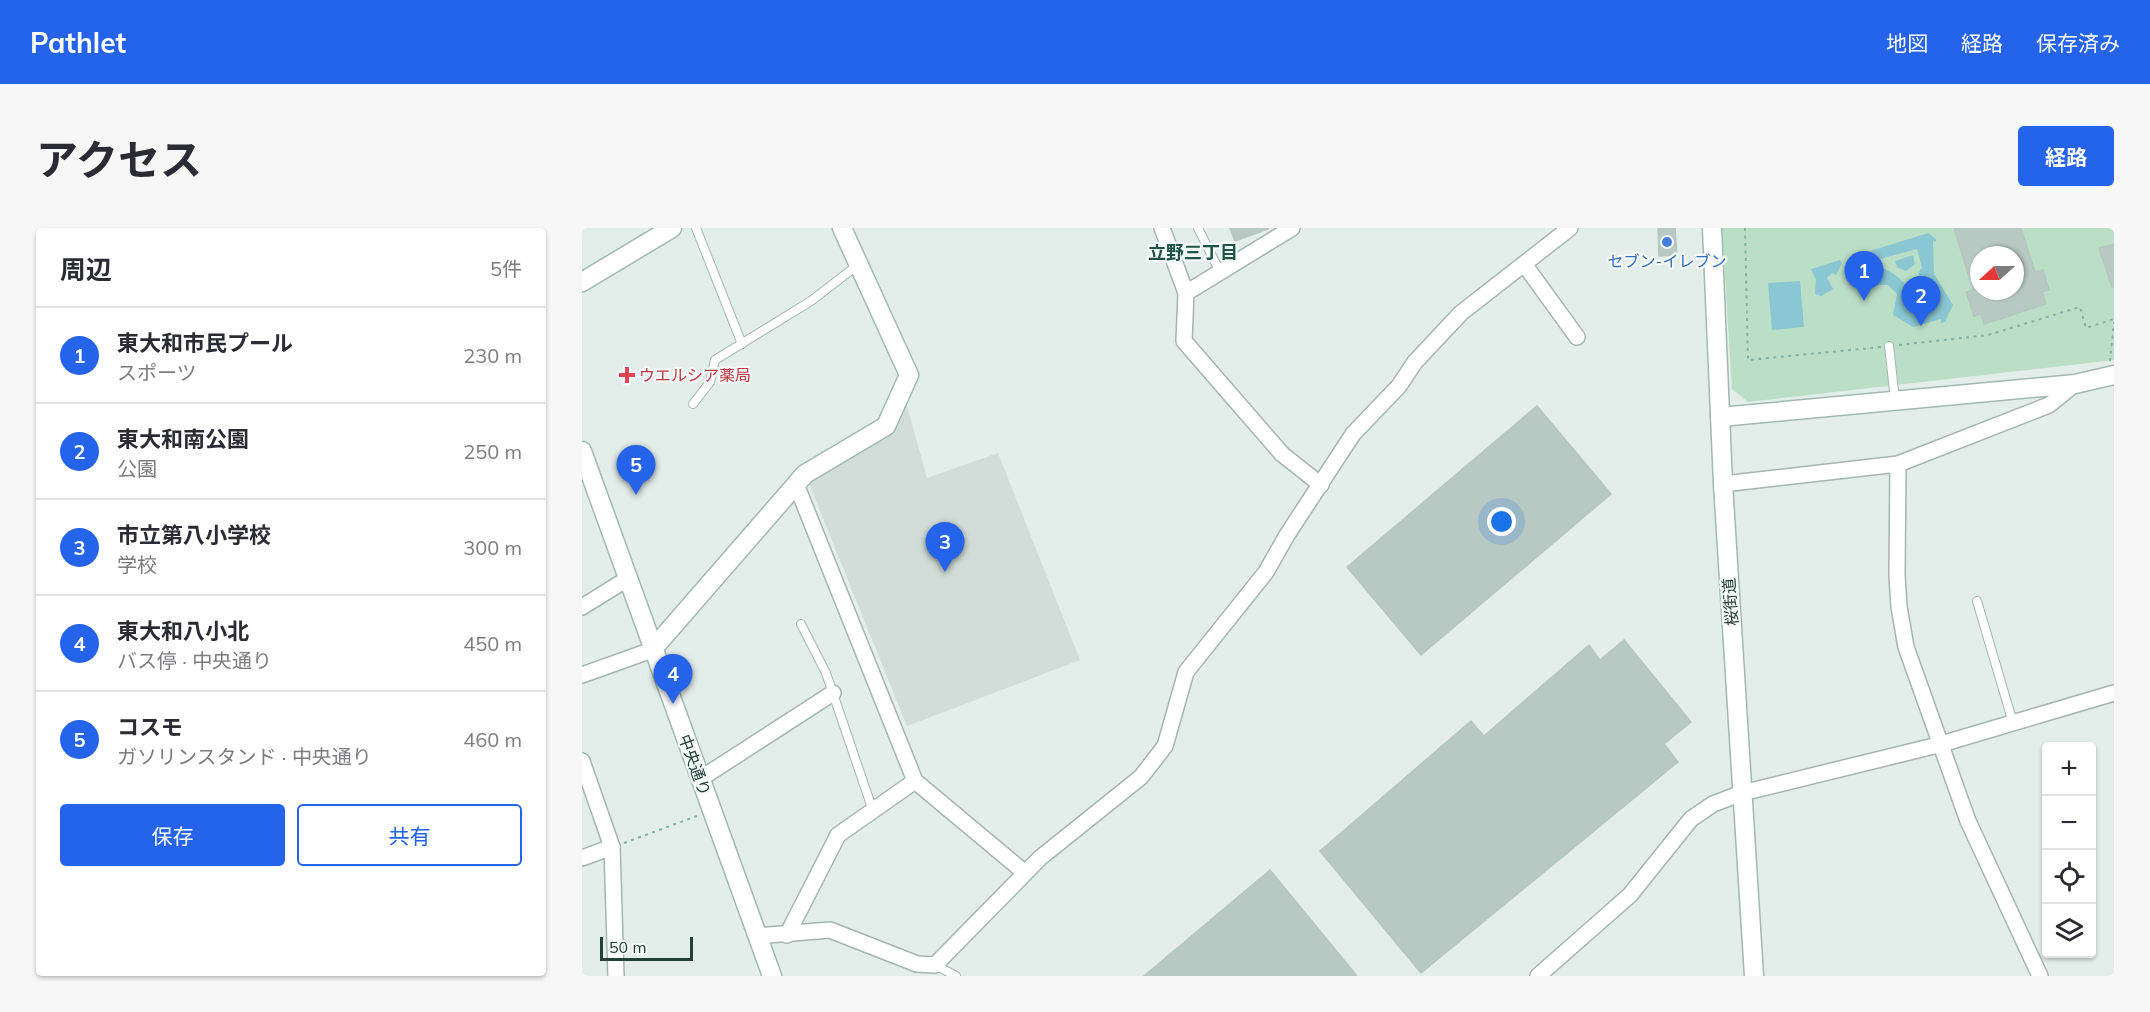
<!DOCTYPE html>
<html lang="ja">
<head>
<meta charset="utf-8">
<style>
	body { margin:0; font-family:Mulish,"Noto Sans JP",sans-serif; background:#f7f7f7; color:#2b2b33 }
	.controls { position:absolute; right:18px; bottom:18px; display:grid; overflow:hidden; border-radius:6px; box-shadow:0 2px 4px #0004 }
	.controls button { width:54px; height:54px; display:grid; place-items:center; padding:0; border:0; border-bottom:2px solid #e1e1e2; background:#fff; color:#2b2b33; font:30px sans-serif }
	.compass { position:absolute; left:1388px; top:18px; width:54px; height:54px; border-radius:50%; background:#fff; box-shadow:0 2px 4px #0004; rotate:249deg }
	.scale { position:absolute; left:18px; bottom:15px; width:93px; box-sizing:border-box; padding-left:6px; border:3px solid #223f38; border-top:0; font-size:16px; line-height:21px; white-space:nowrap; color:#223f38; -webkit-text-stroke:4px #f4f9f7; paint-order:stroke }
	.you { position:absolute; left:920px; top:294px; width:21px; height:21px; margin:-15px; border:4px solid #fff; border-radius:50%; background:#1a73e8; box-shadow:0 0 0 9px #1a73e833 }
	.badge { display:grid; place-items:center; width:39px; height:39px; border-radius:50%; background:#2563eb; color:#fff; font-size:20px; font-weight:700 }
	.pin { position:absolute; translate:-50% -50px; filter:drop-shadow(0 2px 3px #0008) }
	.pin::after { content:''; position:absolute; top:32px; width:21px; height:18px; background:inherit; clip-path:polygon(0 0,100% 0,50% 100%) }
	.list { margin:0; padding:0; list-style:none }
	h2 { display:flex; justify-content:space-between; align-items:center; height:78px; margin:0; padding:0 24px; font-size:26px }
	h2 small { font-size:20px; font-weight:400; color:#7c7c81 }
	.list li { display:grid; grid-template-columns:39px 1fr auto; gap:18px; align-items:center; box-sizing:border-box; height:96px; padding:0 24px; border-top:2px solid #e1e1e2 }
	.list b { display:block; font-size:22px; white-space:nowrap }
	.list p { margin:0; font-size:20px; white-space:nowrap; color:#7c7c81 }
	.list em { font-size:20px; font-style:normal; color:#7c7c81 }
	.actions { display:flex; gap:12px; padding:18px 24px }
	.actions a { flex:1; padding:14px 0; border:2px solid #2563eb; border-radius:6px; text-align:center; font-size:21px; color:#2563eb }
	.actions .main { background:#2563eb; color:#fff }
	.icon { flex:none; width:33px; height:33px; fill:none; stroke:currentColor; stroke-width:2; stroke-linecap:round; stroke-linejoin:round }
	.map { position:relative; flex:none; width:1532px; height:748px; overflow:hidden; border-radius:6px }
	header { display:flex; align-items:center; gap:36px; box-sizing:border-box; height:84px; padding:0 30px; background:#2563eb; color:#fff }
	header strong { font-size:28px }
	nav { display:flex; gap:33px; margin-inline-start:auto; font-size:21px }
	.intro { display:flex; align-items:center; justify-content:space-between; box-sizing:border-box; height:144px; padding:0 36px }
	h1 { margin:0; font-size:42px }
	.button { padding:15px 27px; border-radius:6px; background:#2563eb; color:#fff; font-size:21px; font-weight:700 }
	main { display:flex; gap:36px; padding:0 36px }
	aside { flex:1; background:#fff; border-radius:6px; box-shadow:0 2px 4px #0004 }
	.map>svg:first-child { display:block }
</style>
</head>
<body>
<header>
<strong>Pathlet</strong>
<nav><a>地図</a><a>経路</a><a>保存済み</a></nav>
</header>
<div class="intro"><h1>アクセス</h1><a class="button">経路</a></div>
<main>
<aside>
<h2>周辺<small>5件</small></h2>
<ul class="list">
<li><span class="badge">1</span><div><b>東大和市民プール</b><p>スポーツ</p></div><em>230 m</em></li>
<li><span class="badge">2</span><div><b>東大和南公園</b><p>公園</p></div><em>250 m</em></li>
<li><span class="badge">3</span><div><b>市立第八小学校</b><p>学校</p></div><em>300 m</em></li>
<li><span class="badge">4</span><div><b>東大和八小北</b><p>バス停 · 中央通り</p></div><em>450 m</em></li>
<li><span class="badge">5</span><div><b>コスモ</b><p>ガソリンスタンド · 中央通り</p></div><em>460 m</em></li>
</ul>
<div class="actions"><a class="main">保存</a><a>共有</a></div>
</aside>
<div class="map">
<svg width="1532" height="748" viewBox="0 0 1532 748">
	<rect width="100%" height="100%" fill="#e3ede9"/>
	<path fill="#d1ddd8" d="M323,171l22,79 71,-25 82,207 -173,66 -98,-242 78,-52z"/>
	<path fill="#bbdfc6" fill-rule="evenodd" d="M1140,0h392v132l-366,42 -16,-13zM1397,27h36v36h-36z"/>
	<g fill="#8ac7d3" fill-rule="evenodd">
		<path d="M1346,5l8,6v3l-3,-1 1,33 19,31 -8,17 -4,1v-4l-28,8 -20,-12 4,-21 -9,-9 -33,-1 -3,-11 9,-19zM1335,21l5,19 -4,4 4,14 4,-1 10,20 -3,5 -14,4 -11,-6 2,-18c-8,-10 -17,-19 -29,-22l2,4 -13,-4 2,-7z"/>
		<path d="M1331,27l2,9 -9,7 -9,-4 -2,-6z"/>
		<path d="M1258,32l2,3 -6,12 -4,-2 -5,5 6,11 -12,7 -6,-2 1,-14 -5,-11z"/>
		<path d="M1218,53l4,46 -32,3 -4,-47z"/>
	</g>
	<g fill="#b8c8c2" stroke="#b5c7c0" stroke-width="1.5" fill-rule="evenodd">
		<path d="M648,0h38v1l-33,12z"/>
		<path d="M1076,0h17l2,27 -18,1z"/>
		<path d="M1372,0h67l14,44 8,-2 6,20 -7,2 4,12 -62,20 -3,-10 -7,2 -8,-24 7,-2zM1397,27h36v36h-36z"/>
		<path d="M1532,16v43h-2l-13,-39z"/>
		<path d="M955,178l74,88 -190,161 -74,-88z"/>
		<path d="M1042,412l67,82 -27,22 14,18 -257,211 -101,-122 151,-130 13,15 105,-91 11,15z"/>
		<path d="M688,642l87,106h-213z"/>
	</g>
	<g fill="none" stroke-linecap="round" stroke-linejoin="round">
		<defs>
			<g id="lane">
				<path d="M114,0l46,116"/>
				<path d="M616,0l22,44"/>
				<path d="M1307,118l6,54"/>
				<path d="M111,176l17,-22 5,-22 96,-59 48,-37"/>
				<path d="M1395,373l36,122"/>
				<path d="M219,396l25,49 47,138"/>
				<path d="M353,737l21,11"/>
			</g>
			<g id="street">
				<path d="M580,0l24,65 -2,48 98,113 39,31"/>
				<path d="M942,36l53,73"/>
				<path d="M604,65l106,-65"/>
				<path d="M1316,236l-1,111 2,32 7,40 62,174 72,155"/>
				<path d="M1141,256l175,-20 151,-59 26,-21"/>
				<path d="M0,379l45,-28"/>
				<path d="M0,447l70,-25"/>
				<path d="M0,533l30,86 4,129"/>
				<path d="M118,551l133,-86"/>
				<path d="M333,553l109,91"/>
				<path d="M0,630l30,-11"/>
				<path d="M205,707l51,-100 77,-54 -119,-297"/>
				<path d="M175,708l73,-6 87,34 18,1 105,-107 101,-81 24,-31 21,-74 80,-100 21,-37 66,-101 46,-48 16,-24 46,-49 109,-85"/>
				<path d="M956,748l92,-81 61,-76 22,-15 29,-11 196,-48 176,-52"/>
			</g>
			<g id="secondary">
				<path d="M1130,0l11,256 31,492"/>
				<path d="M0,54l90,-54"/>
				<path d="M1138,189l355,-33 39,-9"/>
				<path d="M0,223l190,525"/>
				<path d="M70,422l153,-176 81,-48 23,-51 -67,-147"/>
			</g>
		</defs>
		<use href="#lane" stroke="#a5b5b0" stroke-width="10"/>
		<use href="#street" stroke="#a5b5b0" stroke-width="18"/>
		<use href="#secondary" stroke="#a1b9b1" stroke-width="21"/>
		<g stroke="#83b1a4" stroke-width="2" stroke-dasharray="3 4.5" stroke-linecap="butt">
			<path d="M1163,0l3,132 133,-13"/>
			<path d="M1317,117l89,-10 92,-28 6,21 28,-9"/>
			<path d="M1528,133l4,-39"/>
			<path d="M42,615l73,-27"/>
		</g>
		<use href="#lane" stroke="#fff" stroke-width="8"/>
		<use href="#street" stroke="#fff" stroke-width="15"/>
		<use href="#secondary" stroke="#fff" stroke-width="18"/>
	</g>
	<circle fill="#3f7fe0" stroke="#f4f9f7" stroke-width="2" cx="1085" cy="14" r="6"/>
	<path fill="#e0444e" stroke="#f4f9f7" stroke-width="2" d="M42 138h6v6h6v6h-6v6h-6v-6h-6v-6h6z"/>
	<g text-anchor="middle" dominant-baseline="central" stroke-width="4.5" stroke-linejoin="round" paint-order="stroke">
		<g font-size="16" fill="#366cbe" stroke="#f4f9f7">
			<text x="1085" y="33">セブン-イレブン</text>
		</g>
		<g font-size="16" fill="#be3a42" stroke="#f4f9f7" text-anchor="start">
			<text x="57" y="147">ウエルシア薬局</text>
		</g>
		<g font-size="16" fill="#223f38" stroke="#f4f9f7">
			<text transform="translate(1148 374) rotate(-94)">桜街道</text>
			<text transform="translate(113 537) rotate(70)">中央通り</text>
		</g>
		<g font-size="18" font-weight="bold" fill="#1d5246" stroke="#f4f9f7">
			<text x="611" y="24">立野三丁目</text>
		</g>
	</g>
</svg>
<div class="controls">
<button>+</button>
<button>−</button>
<button><svg class="icon" aria-label="locate" viewBox="0 0 24 24"><circle cx="12" cy="12" r="6"/><path d="M12 2v4M12 18v4M2 12h4M18 12h4"/></svg></button>
<button><svg class="icon" aria-label="layers" viewBox="0 0 24 24"><path d="M12 4l9 5-9 5-9-5zM3 14l9 5 9-5"/></svg></button>
</div>
<svg class="compass" viewBox="-18 -18 36 36"><path d="M0-13l5 13h-10z" fill="#e53935"/><path d="M0 13l5-13h-10z" fill="#7c7c81"/></svg>
<div class="scale">50 m</div>
<div class="you"></div>
<div class="pin badge" style="left:1282px;top:73px">1</div>
<div class="pin badge" style="left:1339px;top:98px">2</div>
<div class="pin badge" style="left:363px;top:344px">3</div>
<div class="pin badge" style="left:91px;top:476px">4</div>
<div class="pin badge" style="left:54px;top:267px">5</div>
</div>
</main>
</body>
</html>
